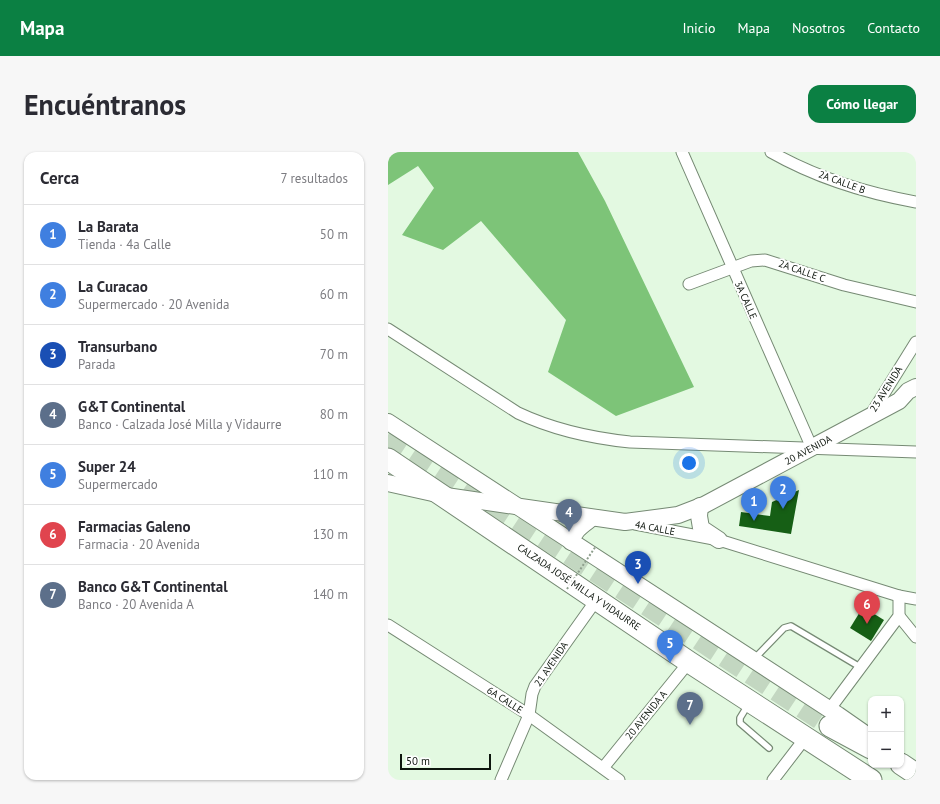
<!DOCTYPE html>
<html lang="es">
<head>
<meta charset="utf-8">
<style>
	body { margin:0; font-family:"PT Sans",sans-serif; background:#f7f7f7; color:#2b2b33 }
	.controls { position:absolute; right:12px; bottom:12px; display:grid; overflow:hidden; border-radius:8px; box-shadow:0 1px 3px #0004 }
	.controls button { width:36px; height:36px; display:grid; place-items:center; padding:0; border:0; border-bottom:1px solid #e1e1e2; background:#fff; color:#2b2b33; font:20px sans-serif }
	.scale { position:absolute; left:12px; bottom:10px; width:91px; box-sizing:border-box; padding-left:4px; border:2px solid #0e160e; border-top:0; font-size:11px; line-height:14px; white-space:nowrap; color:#0e160e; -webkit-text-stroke:3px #fff; paint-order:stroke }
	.you { position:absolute; left:301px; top:311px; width:14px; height:14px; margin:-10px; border:3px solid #fff; border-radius:50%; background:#1a73e8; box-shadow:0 0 0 6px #1a73e833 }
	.badge { display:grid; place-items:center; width:26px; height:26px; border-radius:50%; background:#0b8043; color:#fff; font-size:13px; font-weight:700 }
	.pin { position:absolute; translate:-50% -33px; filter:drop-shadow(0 1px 2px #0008) }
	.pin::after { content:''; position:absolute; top:21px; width:14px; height:12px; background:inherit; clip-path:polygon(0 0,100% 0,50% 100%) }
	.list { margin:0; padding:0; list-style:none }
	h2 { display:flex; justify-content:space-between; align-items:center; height:52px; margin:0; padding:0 16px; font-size:17px }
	h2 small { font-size:13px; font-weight:400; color:#7c7c81 }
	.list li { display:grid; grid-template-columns:26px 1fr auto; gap:12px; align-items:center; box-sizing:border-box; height:60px; padding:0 16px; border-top:1px solid #e1e1e2 }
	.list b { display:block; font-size:15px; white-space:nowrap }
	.list p { margin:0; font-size:13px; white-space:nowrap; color:#7c7c81 }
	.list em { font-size:13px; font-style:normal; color:#7c7c81 }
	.map { position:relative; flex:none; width:528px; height:628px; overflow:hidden; border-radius:12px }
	header { display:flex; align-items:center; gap:24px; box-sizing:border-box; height:56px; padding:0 20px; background:#0b8043; color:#fff }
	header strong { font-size:19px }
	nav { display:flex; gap:22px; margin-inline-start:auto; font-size:14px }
	.intro { display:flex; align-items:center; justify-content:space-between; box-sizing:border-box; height:96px; padding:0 24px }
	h1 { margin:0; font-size:28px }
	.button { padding:10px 18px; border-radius:12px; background:#0b8043; color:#fff; font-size:14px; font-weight:700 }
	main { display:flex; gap:24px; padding:0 24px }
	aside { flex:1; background:#fff; border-radius:12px; box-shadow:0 1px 3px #0004 }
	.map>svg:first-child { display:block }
</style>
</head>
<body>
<header>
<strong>Mapa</strong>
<nav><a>Inicio</a><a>Mapa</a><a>Nosotros</a><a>Contacto</a></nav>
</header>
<div class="intro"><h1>Encuéntranos</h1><a class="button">Cómo llegar</a></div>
<main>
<aside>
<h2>Cerca<small>7 resultados</small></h2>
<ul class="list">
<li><span class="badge" style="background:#3f7fe0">1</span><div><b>La Barata</b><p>Tienda · 4a Calle</p></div><em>50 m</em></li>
<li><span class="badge" style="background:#3f7fe0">2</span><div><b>La Curacao</b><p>Supermercado · 20 Avenida</p></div><em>60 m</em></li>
<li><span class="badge" style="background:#1a4fb4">3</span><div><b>Transurbano</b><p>Parada</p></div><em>70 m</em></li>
<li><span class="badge" style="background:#5c6f8a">4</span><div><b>G&amp;T Continental</b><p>Banco · Calzada José Milla y Vidaurre</p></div><em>80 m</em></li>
<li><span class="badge" style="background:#3f7fe0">5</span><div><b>Super 24</b><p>Supermercado</p></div><em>110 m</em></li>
<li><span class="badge" style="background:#e0444e">6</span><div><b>Farmacias Galeno</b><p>Farmacia · 20 Avenida</p></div><em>130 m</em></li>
<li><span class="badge" style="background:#5c6f8a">7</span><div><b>Banco G&amp;T Continental</b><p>Banco · 20 Avenida A</p></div><em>140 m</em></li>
</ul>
</aside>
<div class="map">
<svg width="528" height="628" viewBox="0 0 528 628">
	<rect width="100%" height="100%" fill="#e3f9e1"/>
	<path fill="#7dc478" d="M0,0h190l27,49 89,186 -78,29 -68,-44 18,-52 -85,-99 -38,29 -41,-15 32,-47 -16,-22 -30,19z"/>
	<g fill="#165f15">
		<path d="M411,338l-8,44 -52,-8 2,-14 29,4 2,-14z"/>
		<path d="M475,455l21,13 -13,21 -21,-13z"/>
	</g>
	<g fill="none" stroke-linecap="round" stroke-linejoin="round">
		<path stroke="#c3d7c1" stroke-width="21" stroke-dasharray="21 10" stroke-linecap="butt" d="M0,283l442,291"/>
		<defs>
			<g id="lane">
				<path d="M367,506l29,-30 7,-2 69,41"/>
				<path d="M360,553l-8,13v5l29,25"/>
			</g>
			<g id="street">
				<path d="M294,0l130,296"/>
				<path d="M383,0c44,25 95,41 145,50"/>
				<path d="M301,132l62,-23 14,-1 79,25 72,17"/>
				<path d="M0,177l130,84c36,17 73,25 112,29l286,10"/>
				<path d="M482,264l46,-74"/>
				<path d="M247,372l84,16 180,56 17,3"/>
				<path d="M511,464l17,21"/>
				<path d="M0,473l141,90 90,65"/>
				<path d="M441,558l70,-94v-20"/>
				<path d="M215,616l86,-106"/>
				<path d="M113,628l28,-65 3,-21 3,-8 62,-87"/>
				<path d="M385,628l33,-43"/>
			</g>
			<g id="secondary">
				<path d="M0,270l450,293 33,23"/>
				<path d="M0,331l58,13 179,26 53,-7 26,-10 195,-104 9,-10 8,-4"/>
				<path d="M312,354l-1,10 2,12 18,12"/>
				<path d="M183,390c3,-12 12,-17 21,-24"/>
			</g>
			<g id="highway">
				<path d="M0,307l301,203 182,118"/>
				<path d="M442,574l41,22"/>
				<path d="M513,612l15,10"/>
			</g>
		</defs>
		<use href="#lane" stroke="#768a74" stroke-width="8"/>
		<use href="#street" stroke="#768a74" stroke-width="13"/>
		<use href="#secondary" stroke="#768a74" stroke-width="18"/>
		<use href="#highway" stroke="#768a74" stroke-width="23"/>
		<use href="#lane" stroke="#fff" stroke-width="5.5"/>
		<use href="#street" stroke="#fff" stroke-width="11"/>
		<use href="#secondary" stroke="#fff" stroke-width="16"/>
		<use href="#highway" stroke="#fff" stroke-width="21"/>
		<path stroke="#8d9e8c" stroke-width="2" stroke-dasharray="2 2" stroke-linecap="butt" d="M179,437l29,-43"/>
	</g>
	<g text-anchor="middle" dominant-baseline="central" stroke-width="4" stroke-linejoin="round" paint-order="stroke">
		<g font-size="10" fill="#0e160e" stroke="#fff">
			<text transform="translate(454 30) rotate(20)">2A CALLE B</text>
			<text transform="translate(414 119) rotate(19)">2A CALLE C</text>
			<text transform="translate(358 148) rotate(66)">3A CALLE</text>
			<text transform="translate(498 237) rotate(-58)">23 AVENIDA</text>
			<text transform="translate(420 298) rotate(-28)">20 AVENIDA</text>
			<text transform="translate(267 376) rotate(11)">4A CALLE</text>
			<text transform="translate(191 435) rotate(34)">CALZADA JOSÉ MILLA Y VIDAURRE</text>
			<text transform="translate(163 512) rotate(-56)">21 AVENIDA</text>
			<text transform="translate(117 548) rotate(33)">6A CALLE</text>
			<text transform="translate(258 563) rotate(-51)">20 AVENIDA A</text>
		</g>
	</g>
</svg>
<div class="controls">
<button>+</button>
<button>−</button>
</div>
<div class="scale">50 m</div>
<div class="you"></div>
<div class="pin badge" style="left:366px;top:369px;background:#3f7fe0">1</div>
<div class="pin badge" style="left:395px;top:357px;background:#3f7fe0">2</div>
<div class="pin badge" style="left:250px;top:432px;background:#1a4fb4">3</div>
<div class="pin badge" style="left:181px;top:380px;background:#5c6f8a">4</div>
<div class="pin badge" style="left:282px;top:511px;background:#3f7fe0">5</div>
<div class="pin badge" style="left:479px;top:472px;background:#e0444e">6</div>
<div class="pin badge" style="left:302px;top:573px;background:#5c6f8a">7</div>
</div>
</main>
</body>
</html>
